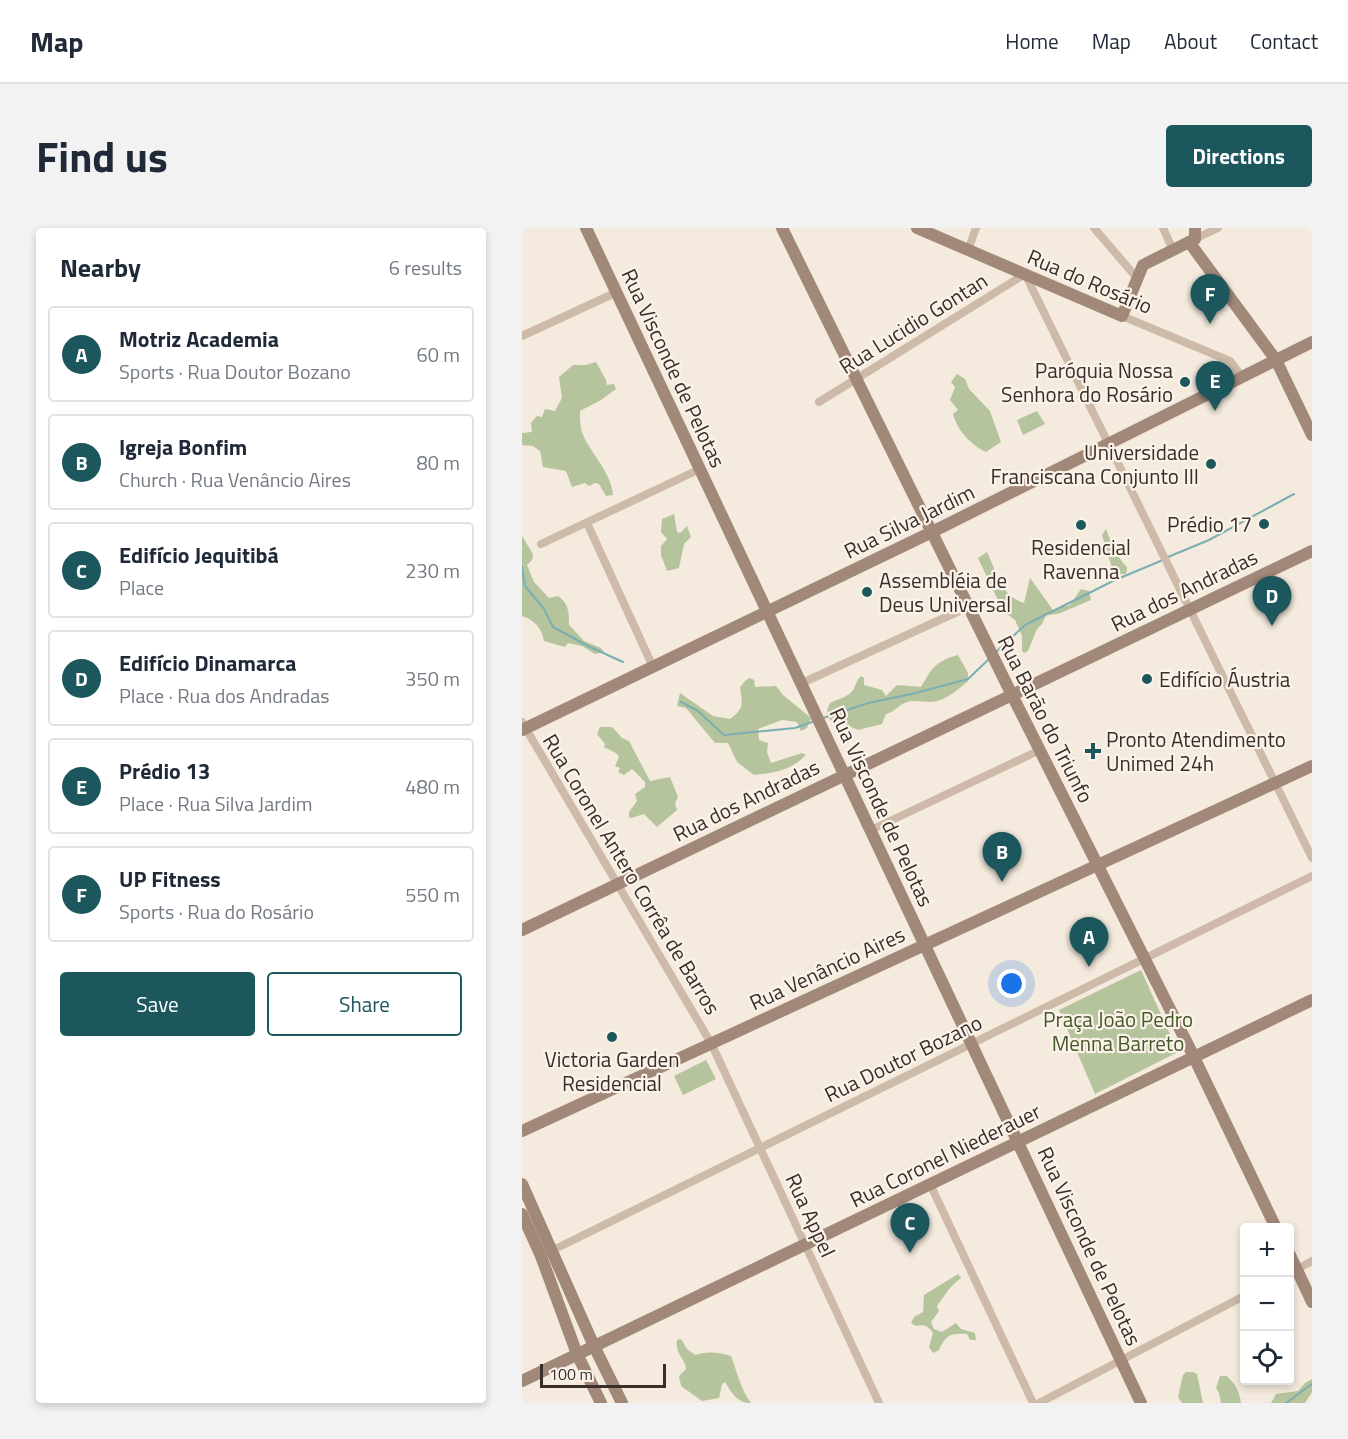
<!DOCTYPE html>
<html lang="en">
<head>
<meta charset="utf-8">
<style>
	body { margin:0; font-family:"Titillium Web",sans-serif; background:#f2f2f3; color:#1f2937 }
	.controls { position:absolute; right:18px; bottom:18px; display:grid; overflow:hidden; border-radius:6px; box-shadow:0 3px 9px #0003 }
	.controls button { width:54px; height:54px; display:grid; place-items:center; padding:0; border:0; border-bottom:2px solid #e0e1e3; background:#fff; color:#1f2937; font:30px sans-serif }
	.scale { position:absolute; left:18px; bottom:15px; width:126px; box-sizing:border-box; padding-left:6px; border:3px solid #392e29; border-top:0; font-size:16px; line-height:21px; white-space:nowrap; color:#392e29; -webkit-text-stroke:4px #fbf3ea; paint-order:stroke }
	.you { position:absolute; left:490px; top:756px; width:21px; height:21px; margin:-15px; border:4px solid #fff; border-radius:50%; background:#1a73e8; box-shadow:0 0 0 9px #1a73e833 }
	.badge { display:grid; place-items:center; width:39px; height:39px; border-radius:50%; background:#1c575d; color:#fff; font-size:20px; font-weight:700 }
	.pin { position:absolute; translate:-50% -50px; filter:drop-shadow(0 2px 3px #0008) }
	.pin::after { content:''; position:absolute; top:32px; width:21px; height:18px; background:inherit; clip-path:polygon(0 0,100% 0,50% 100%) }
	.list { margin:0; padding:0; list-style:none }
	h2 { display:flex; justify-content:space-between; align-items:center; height:78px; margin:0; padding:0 24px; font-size:26px }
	h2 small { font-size:20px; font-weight:400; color:#747a83 }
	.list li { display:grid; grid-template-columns:39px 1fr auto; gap:18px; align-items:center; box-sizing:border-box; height:96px; margin:0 12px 12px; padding:0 12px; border:2px solid #e0e1e3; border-radius:6px }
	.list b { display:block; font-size:22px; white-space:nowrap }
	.list p { margin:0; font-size:20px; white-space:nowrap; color:#747a83 }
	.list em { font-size:20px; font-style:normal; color:#747a83 }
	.actions { display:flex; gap:12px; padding:18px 24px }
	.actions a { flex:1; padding:14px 0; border:2px solid #1c575d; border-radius:6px; text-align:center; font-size:21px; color:#1c575d }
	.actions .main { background:#1c575d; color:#fff }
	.icon { flex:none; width:33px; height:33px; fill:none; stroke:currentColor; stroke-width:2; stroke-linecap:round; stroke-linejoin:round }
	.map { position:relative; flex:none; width:790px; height:1175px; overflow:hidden; border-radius:6px }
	header { display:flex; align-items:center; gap:36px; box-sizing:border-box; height:84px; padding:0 30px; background:#fff; border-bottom:2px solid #e0e1e3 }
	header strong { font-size:28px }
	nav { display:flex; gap:33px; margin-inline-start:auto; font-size:21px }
	.intro { display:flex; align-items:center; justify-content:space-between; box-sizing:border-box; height:144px; padding:0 36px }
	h1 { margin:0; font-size:42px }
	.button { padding:15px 27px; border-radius:6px; background:#1c575d; color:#fff; font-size:21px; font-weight:700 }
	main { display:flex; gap:36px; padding:0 36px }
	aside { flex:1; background:#fff; border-radius:6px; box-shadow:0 3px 9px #0003 }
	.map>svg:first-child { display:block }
</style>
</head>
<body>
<header>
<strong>Map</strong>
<nav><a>Home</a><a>Map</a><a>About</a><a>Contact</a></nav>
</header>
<div class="intro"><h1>Find us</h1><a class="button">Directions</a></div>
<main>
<aside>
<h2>Nearby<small>6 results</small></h2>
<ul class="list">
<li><span class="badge">A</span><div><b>Motriz Academia</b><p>Sports · Rua Doutor Bozano</p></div><em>60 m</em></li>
<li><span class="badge">B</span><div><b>Igreja Bonfim</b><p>Church · Rua Venâncio Aires</p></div><em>80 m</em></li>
<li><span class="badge">C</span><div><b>Edifício Jequitibá</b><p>Place</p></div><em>230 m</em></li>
<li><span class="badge">D</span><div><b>Edifício Dinamarca</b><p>Place · Rua dos Andradas</p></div><em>350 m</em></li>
<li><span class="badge">E</span><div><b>Prédio 13</b><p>Place · Rua Silva Jardim</p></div><em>480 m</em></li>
<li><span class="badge">F</span><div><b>UP Fitness</b><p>Sports · Rua do Rosário</p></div><em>550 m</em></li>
</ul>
<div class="actions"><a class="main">Save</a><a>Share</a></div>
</aside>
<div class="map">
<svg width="790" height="1175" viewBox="0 0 790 1175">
	<rect width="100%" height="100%" fill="#f4eadd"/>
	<g fill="#b5c49c">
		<path d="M74,134l10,18 1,5 7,-1 2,5 -15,11 -21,11c0,7 0,17 3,24 9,20 28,37 30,60l-7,1 -7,-12 -4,-1 -6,3 -4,-3 -13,4 -6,-16 -23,-4 -3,-16 -7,-5 -11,-1v-12l10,-1 -1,-9 6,-7 5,1 3,-8 10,2 7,-13 -3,-21 14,-12h13z"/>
		<path d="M435,146l8,5 4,10 21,22 11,31 -15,10c-15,-7 -29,-22 -33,-38l5,-4 -8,-10 5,-13 -4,-5z"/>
		<path d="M515,183l8,13 -22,11 -6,-15z"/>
		<path d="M152,286l3,18 3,1 7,-7 4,11 -7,7 -5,24 -12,3 -6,-16v-9l6,-7 -6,-7 1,-13z"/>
		<path d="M584,301c4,11 13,31 21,38l-1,7h-9l-6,-9 -9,-30z"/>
		<path d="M0,308l11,18 -1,6 -5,5 7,17 15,16 9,-2c11,8 11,16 11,29l15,16 17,7 3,4 -9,2 -13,-8 -14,-3 -3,4 -21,-6c-2,-12 -9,-21 -22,-25z"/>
		<path d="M465,324c10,21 14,44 37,51l6,-25 23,32 17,-5 11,-16 8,2 2,9 -33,14 -12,1 -4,9 -5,5 -9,22 -4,2 -2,-2v-15l-7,-16 -12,-9 -25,-53z"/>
		<path d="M436,427l10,18v8c-11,9 -22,20 -37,21 -8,0 -17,-2 -24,0 -9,3 -12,10 -21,12l-4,10 -24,6 -16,-7 -10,-1c-6,-7 -6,-11 -2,-19 8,-4 18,-6 23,-13 3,-5 3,-9 8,-14l3,2v7l18,5 4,6 11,-11 24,2c11,-19 15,-26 37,-32z"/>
		<path d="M228,450l4,2 1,7 21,-1 7,9 28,23 -4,10 -6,3 -4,-9 -15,-2 -24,9 1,11 9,3 -1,9 4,11 31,-10 4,2c-14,15 -32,18 -52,20l-17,-13 -9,-19h-13l-29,-35 -9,-2 3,-13 33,23 17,3c15,-11 12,-16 10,-32l6,-7z"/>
		<path d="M78,499h12l10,11 7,3 21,40 20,-4 8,20 -3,6 2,7 -20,17 -13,-13 -13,4 -2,-1v-5l8,-11 -2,-7 10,-7v-5l-13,-13 -8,6 -6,-3 2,-4 -5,-2 4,-9 -3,-4 -12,-6 1,-3 -8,-10z"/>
		<path d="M619,742l37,82 -83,42 -36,-84z"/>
		<path d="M184,832l10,19 -33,16 -9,-19z"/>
		<path d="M436,1046l3,4c-13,10 -15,16 -24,28l2,5 -8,11 3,7 8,3 14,-9 5,6 14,4 1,7h-6l-3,-6c-17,-1 -21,1 -28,16l-6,3 -4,-6 4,-14c-5,-7 -8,-9 -17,-7l-5,-3 3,-6 9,-5 1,-17z"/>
		<path d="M159,1111l6,10 8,6c13,-4 23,-3 36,1 6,16 10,34 20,47 -14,0 -19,-10 -26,-21l-3,2 -3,14 -17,3 -21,-15 -2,-10 7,-7c-1,-11 -11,-15 -9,-29z"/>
		<path d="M664,1144h7l4,2 6,29h-21l-4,-6 5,-22z"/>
		<path d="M698,1148h7c9,9 12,14 14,27h-20l-2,-10 -3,-5z"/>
		<path d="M790,1151v13l-7,11h-34l5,-9 22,-3 7,-8z"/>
	</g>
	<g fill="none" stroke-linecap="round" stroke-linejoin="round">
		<g stroke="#7aafb2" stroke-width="2">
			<path d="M646,329l41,-17 85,-46"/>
			<path d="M0,339l3,19 19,23 9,18 37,20 33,15"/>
			<path d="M474,424l29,-27 90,-45 48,-20"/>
			<path d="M159,474l17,9 26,24 71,-7 20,-7"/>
			<path d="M301,490l45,-15 44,-9 56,-15 22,-21"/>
			<path d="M764,1175l26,-19"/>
		</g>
		<g stroke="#cdbaa8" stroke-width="8">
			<path d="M572,0l43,50"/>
			<path d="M641,0l10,22"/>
			<path d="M673,11l23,-11"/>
			<path d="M446,22l8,-22"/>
			<path d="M600,88l108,45 12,16"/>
			<path d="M0,108l95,-44"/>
			<path d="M297,174l206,-128 287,584"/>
			<path d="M65,295l66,144"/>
			<path d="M19,316l159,-75"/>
			<path d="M280,455l166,-76"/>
			<path d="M0,494l189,321 168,360"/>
			<path d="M349,602l169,-80"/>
			<path d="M408,956l103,219"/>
			<path d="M25,1025l765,-377"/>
			<path d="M768,1045l22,-12"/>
			<path d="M517,1175l205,-107"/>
		</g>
		<g stroke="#a18879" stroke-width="12">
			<path d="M64,0l555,1175"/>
			<path d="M260,0l230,467 179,356 85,177"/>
			<path d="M395,0l205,88 21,-51 52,-26v-11"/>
			<path d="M667,14l87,118 36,75"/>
			<path d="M0,502l410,-198 380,-190"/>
			<path d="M0,702l790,-379"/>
			<path d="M0,903l790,-365"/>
			<path d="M0,956l72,162 28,57"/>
			<path d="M0,986l19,42 36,98 24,49"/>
			<path d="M768,1027l22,47"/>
			<path d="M0,1153l790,-381"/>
		</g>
	</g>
	<g fill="#1c575d" stroke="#fbf3ea" stroke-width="2">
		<circle cx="663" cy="154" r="6"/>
		<circle cx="689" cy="236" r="6"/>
		<circle cx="742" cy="296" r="6"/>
		<circle cx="559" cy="297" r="6"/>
		<circle cx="345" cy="364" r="6"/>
		<circle cx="625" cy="451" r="6"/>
		<path d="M568 514h6v6h6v6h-6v6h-6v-6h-6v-6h6z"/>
		<circle cx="90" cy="809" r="6"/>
	</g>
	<g text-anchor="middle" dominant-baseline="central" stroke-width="4.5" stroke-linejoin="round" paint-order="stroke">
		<g font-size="21" fill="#392e29" stroke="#fbf3ea">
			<text transform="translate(568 53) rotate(23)">Rua do Rosário</text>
			<text transform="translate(391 95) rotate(-32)">Rua Lucidio Gontan</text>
			<text transform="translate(152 140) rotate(65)">Rua Visconde de Pelotas</text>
			<text transform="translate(387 293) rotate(-26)">Rua Silva Jardim</text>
			<text transform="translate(662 362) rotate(-26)">Rua dos Andradas</text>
			<text transform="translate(524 491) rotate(63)">Rua Barão do Triunfo</text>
			<text transform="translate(224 572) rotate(-26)">Rua dos Andradas</text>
			<text transform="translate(360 579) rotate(65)">Rua Visconde de Pelotas</text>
			<text transform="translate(110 646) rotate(59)">Rua Coronel Antero Corrêa de Barros</text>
			<text transform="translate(305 740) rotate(-25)">Rua Venâncio Aires</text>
			<text transform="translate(381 830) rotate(-26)">Rua Doutor Bozano</text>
			<text transform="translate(423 927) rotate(-26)">Rua Coronel Niederauer</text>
			<text transform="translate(289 987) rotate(65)">Rua Appel</text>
			<text transform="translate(568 1018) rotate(65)">Rua Visconde de Pelotas</text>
		</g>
		<g font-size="21" fill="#392e29" stroke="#fbf3ea" text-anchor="end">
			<text x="651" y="142">Paróquia Nossa<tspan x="651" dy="24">Senhora do Rosário</tspan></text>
			<text x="677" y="224">Universidade<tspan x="677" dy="24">Franciscana Conjunto III</tspan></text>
			<text x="730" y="296">Prédio 17</text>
			<text x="559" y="319" text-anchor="middle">Residencial<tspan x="559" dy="24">Ravenna</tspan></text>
			<text x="357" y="352" text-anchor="start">Assembléia de<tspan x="357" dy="24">Deus Universal</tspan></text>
			<text x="637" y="451" text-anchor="start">Edifício Áustria</text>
			<text x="584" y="511" text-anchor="start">Pronto Atendimento<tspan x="584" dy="24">Unimed 24h</tspan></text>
			<text x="90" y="831" text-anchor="middle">Victoria Garden<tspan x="90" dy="24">Residencial</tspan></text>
		</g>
		<g font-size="21" fill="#47592b" stroke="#fbf3ea">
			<text x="596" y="791">Praça João Pedro<tspan x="596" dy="24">Menna Barreto</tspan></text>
		</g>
	</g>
</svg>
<div class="controls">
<button>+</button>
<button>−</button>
<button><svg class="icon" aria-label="locate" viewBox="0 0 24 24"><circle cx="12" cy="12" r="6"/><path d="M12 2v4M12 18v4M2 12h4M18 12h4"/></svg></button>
</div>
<div class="scale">100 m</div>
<div class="you"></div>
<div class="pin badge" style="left:567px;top:739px">A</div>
<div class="pin badge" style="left:480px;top:654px">B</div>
<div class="pin badge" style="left:388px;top:1025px">C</div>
<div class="pin badge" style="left:750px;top:398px">D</div>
<div class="pin badge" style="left:693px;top:183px">E</div>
<div class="pin badge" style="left:688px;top:96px">F</div>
</div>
</main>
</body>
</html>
